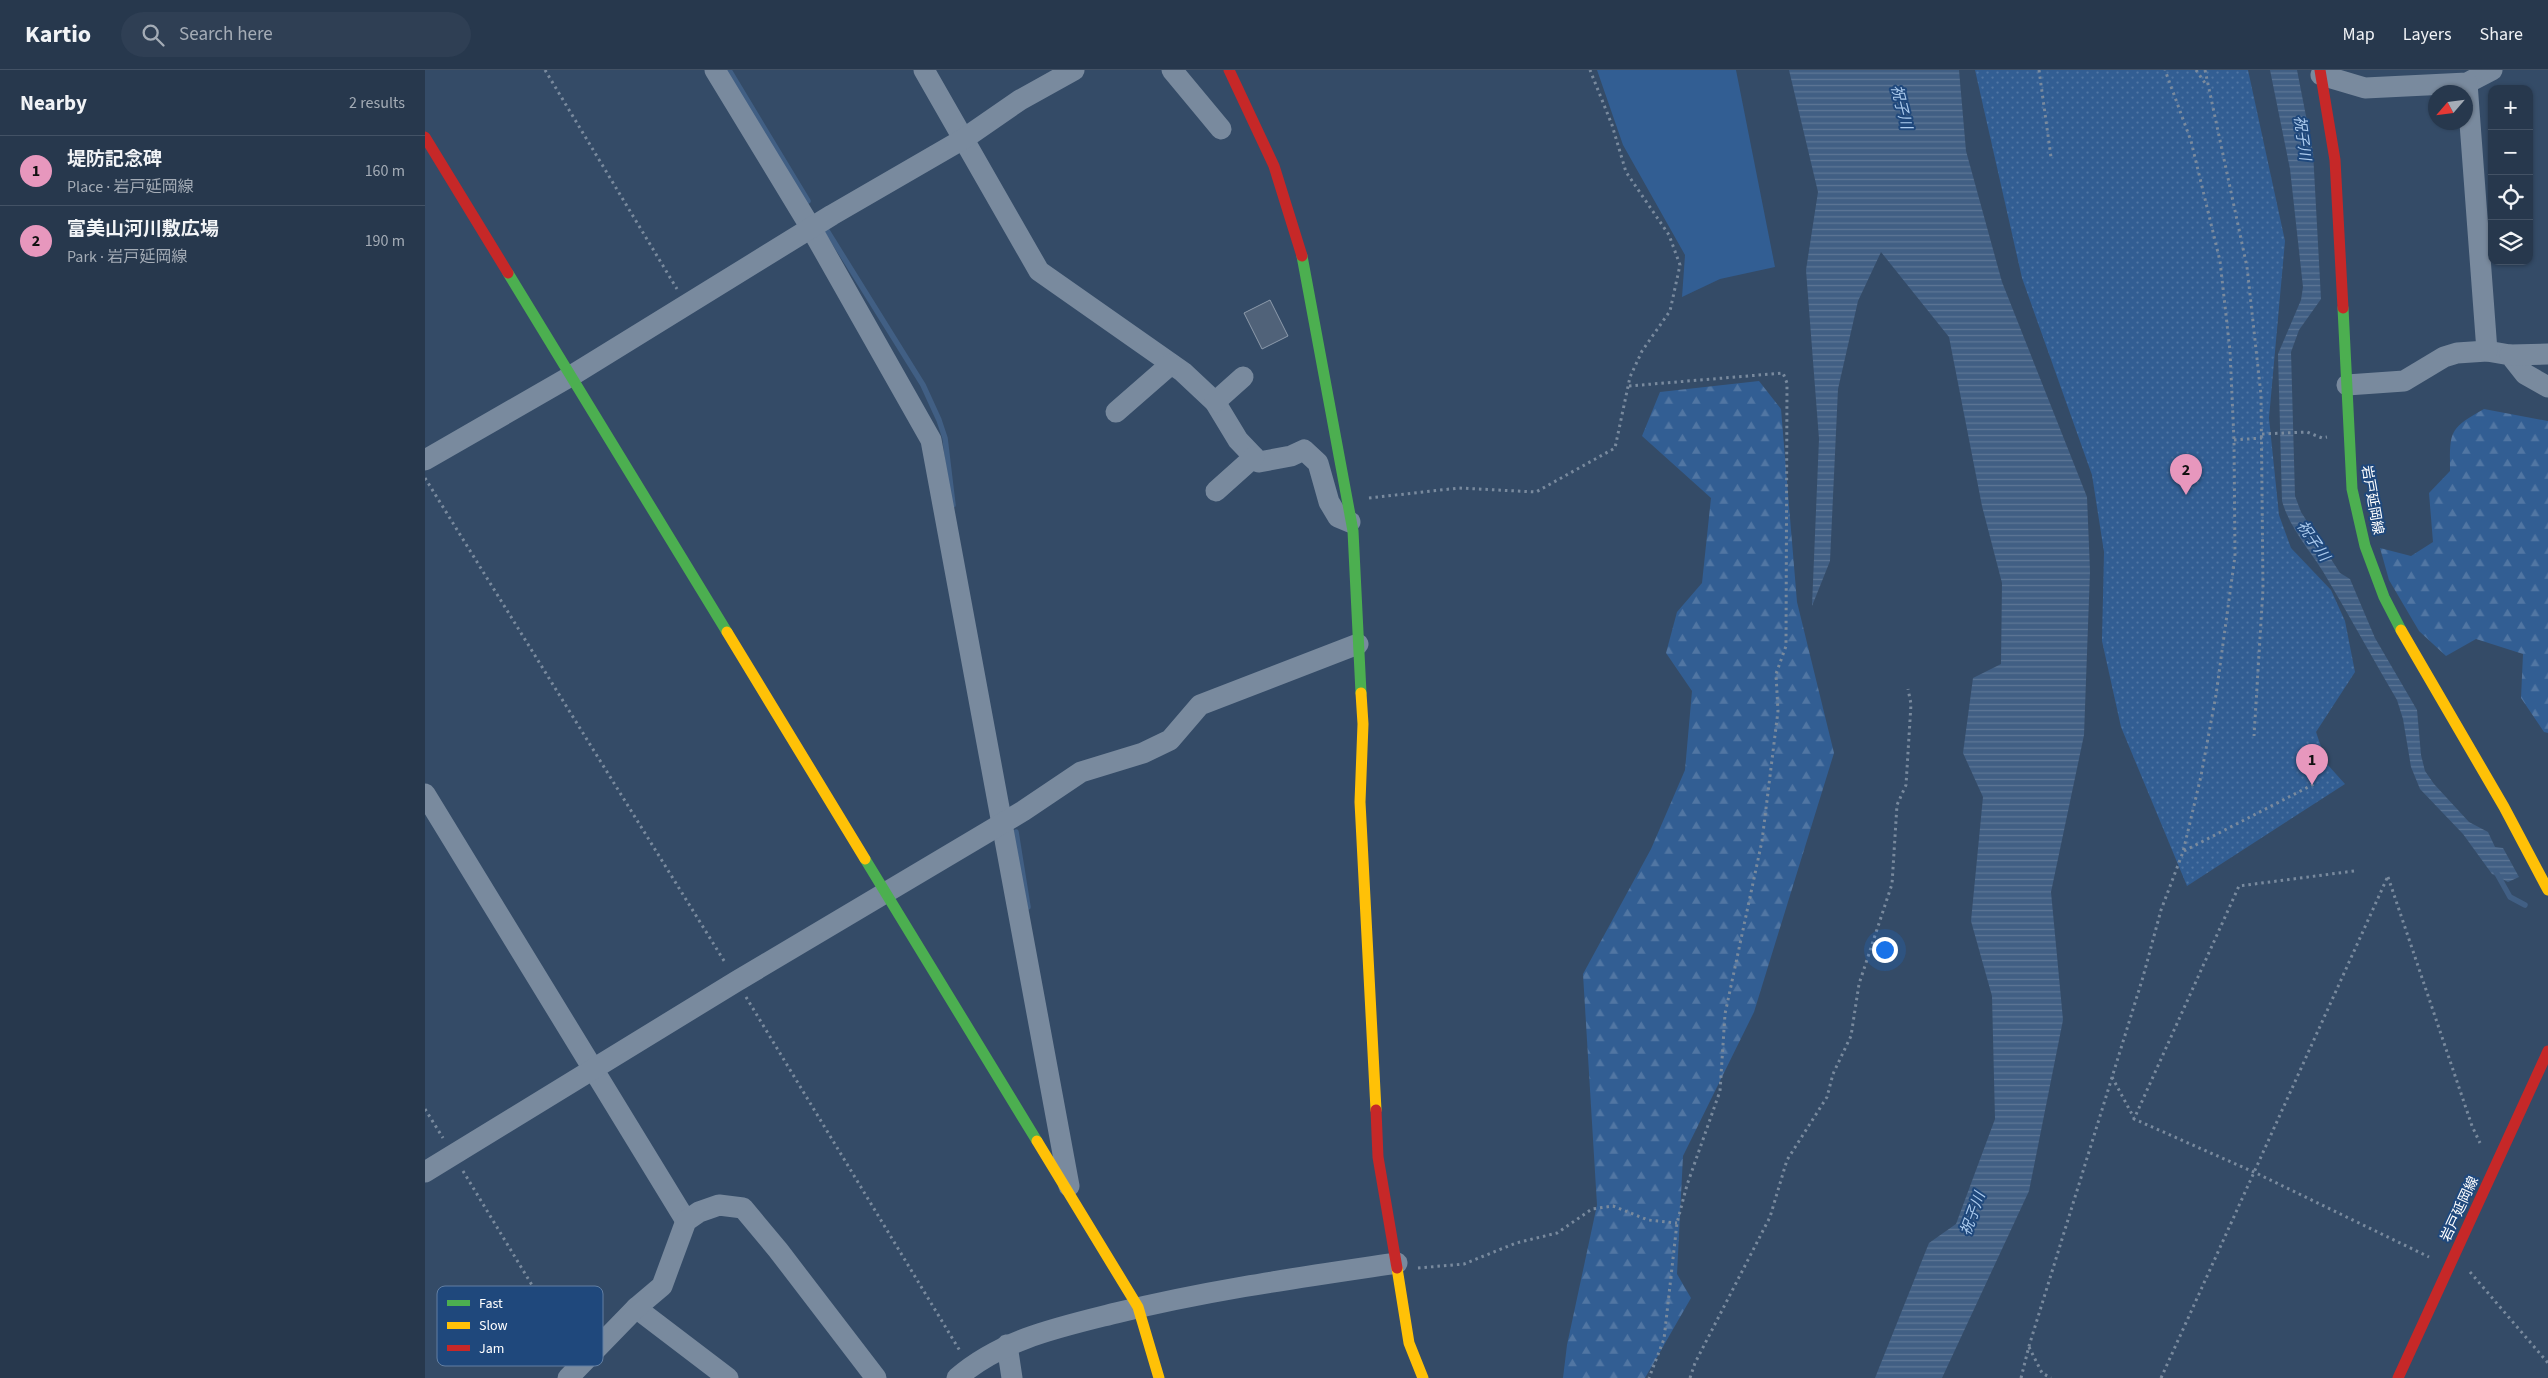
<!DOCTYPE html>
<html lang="en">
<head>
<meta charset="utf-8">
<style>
	body { margin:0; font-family:"Source Sans 3","Noto Sans JP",sans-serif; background:#2f3f54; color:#f1f3f6 }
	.controls { position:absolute; right:15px; top:15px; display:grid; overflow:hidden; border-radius:10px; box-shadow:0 1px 4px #0004 }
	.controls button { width:45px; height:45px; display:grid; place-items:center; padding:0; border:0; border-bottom:1px solid #435265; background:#27384d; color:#f1f3f6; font:25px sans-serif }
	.compass { position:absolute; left:2003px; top:15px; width:45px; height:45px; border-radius:50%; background:#27384d; box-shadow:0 1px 4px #0004; rotate:242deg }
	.you { position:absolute; left:1459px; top:879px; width:18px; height:18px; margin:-12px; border:4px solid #fff; border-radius:50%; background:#1a73e8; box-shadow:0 0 0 8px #1a73e833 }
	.badge { display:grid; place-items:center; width:32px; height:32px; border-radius:50%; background:#e797bd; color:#111; font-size:16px; font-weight:700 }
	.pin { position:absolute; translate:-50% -41px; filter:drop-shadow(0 1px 2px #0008) }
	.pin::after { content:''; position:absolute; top:26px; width:18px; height:15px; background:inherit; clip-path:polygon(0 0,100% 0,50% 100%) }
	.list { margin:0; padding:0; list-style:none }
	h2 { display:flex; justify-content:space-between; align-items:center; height:65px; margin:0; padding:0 20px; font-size:21px }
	h2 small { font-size:16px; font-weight:400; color:#a4acb6 }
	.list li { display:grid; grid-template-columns:32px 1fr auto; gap:15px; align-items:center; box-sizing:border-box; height:70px; padding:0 20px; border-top:1px solid #435265 }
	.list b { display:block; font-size:19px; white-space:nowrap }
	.list p { margin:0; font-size:16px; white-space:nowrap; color:#a4acb6 }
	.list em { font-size:16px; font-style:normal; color:#a4acb6 }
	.icon { flex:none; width:28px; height:28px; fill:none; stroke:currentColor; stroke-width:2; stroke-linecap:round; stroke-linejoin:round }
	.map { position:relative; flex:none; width:2123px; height:1308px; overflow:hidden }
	header { display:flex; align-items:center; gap:30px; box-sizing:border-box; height:70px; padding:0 25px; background:#27384d; border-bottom:1px solid #435265 }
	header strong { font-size:24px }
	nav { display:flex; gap:28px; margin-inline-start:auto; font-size:18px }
	.search { width:350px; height:45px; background:#2f3f54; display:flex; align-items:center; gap:12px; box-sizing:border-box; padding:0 18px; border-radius:28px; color:#a4acb6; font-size:19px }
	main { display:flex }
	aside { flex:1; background:#27384d }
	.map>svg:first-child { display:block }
</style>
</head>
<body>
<header>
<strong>Kartio</strong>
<div class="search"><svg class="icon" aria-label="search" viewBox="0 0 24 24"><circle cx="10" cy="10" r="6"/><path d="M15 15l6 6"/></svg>Search here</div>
<nav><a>Map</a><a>Layers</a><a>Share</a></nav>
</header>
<main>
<aside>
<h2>Nearby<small>2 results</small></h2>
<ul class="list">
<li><span class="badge">1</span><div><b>堤防記念碑</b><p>Place · 岩戸延岡線</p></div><em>160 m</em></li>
<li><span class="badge">2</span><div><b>富美山河川敷広場</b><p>Park · 岩戸延岡線</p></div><em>190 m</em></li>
</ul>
</aside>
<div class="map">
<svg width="2123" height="1308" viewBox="0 0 2123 1308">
	<defs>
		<pattern id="grass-dots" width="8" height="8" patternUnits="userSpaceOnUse" patternTransform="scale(1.25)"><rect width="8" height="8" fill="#325e93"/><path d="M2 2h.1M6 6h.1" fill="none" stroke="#5176a3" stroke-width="1.8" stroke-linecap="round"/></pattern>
		<pattern id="forest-firs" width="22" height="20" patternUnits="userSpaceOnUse" patternTransform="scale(1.25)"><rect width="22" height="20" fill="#325e93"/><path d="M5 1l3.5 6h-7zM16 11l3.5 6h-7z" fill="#5176a3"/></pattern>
		<pattern id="water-rules" width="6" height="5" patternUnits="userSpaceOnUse" patternTransform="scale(1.25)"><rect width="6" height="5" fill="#415f84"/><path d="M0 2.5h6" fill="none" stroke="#5e7796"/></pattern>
	</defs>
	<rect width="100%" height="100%" fill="#344b67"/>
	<path fill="url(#grass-dots)" d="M1550,0h273l37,171 -16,177 10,97 12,33 40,42 14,31 10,51 -39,60 11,32 18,20 -158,102 -66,-159 -19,-86 2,-89 -12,-77 -70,-197z"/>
	<g fill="url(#forest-firs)">
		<path d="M1334,311l22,28 16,193 37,151 -80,259 -71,144 -6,118 14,24 -46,80h-82l4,-33 30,-140 -14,-231 68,-125 34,-79 7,-79 -26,-38 11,-41 25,-29 9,-85 -69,-62 18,-44z"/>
		<path d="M2059,339l64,12v312l-4,-1 -23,-34 2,-44 -47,-15 -30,17 -27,-25 -30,-51 -9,-32 31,8 22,-14 -4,-49 21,-22c0,-39 -2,-42 34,-62z"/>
	</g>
	<path fill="#325e93" d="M1172,0h139l39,197 -55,12 -38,18 3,-42 -62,-110z"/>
	<g fill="url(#water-rules)">
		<path d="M1364,0h170l7,81 36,131 85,215 3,74 -6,164 -33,157 12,128 -34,171 -87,187h-67l54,-135 27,-19 39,-105 -3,-123 -21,-75 12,-124 -20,-44 10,-75 28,-14 1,-81 -20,-77 -33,-169 -68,-85 -23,49 -20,88 -8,172 -18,45 7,-167 -13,-169 12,-78z"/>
		<path d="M1845,0h27l16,82 8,147 -22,31 -8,22 4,144 6,16 39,61 10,6 25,59 42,72 4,45 4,16 9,13 35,38 19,10 7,15 8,1 16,29 -11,5 -16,-8 -29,-40 -43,-45 -9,-22 -8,-48 -6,-19c-23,-39 -45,-80 -69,-120 -15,-27 -37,-48 -46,-79l-4,-147 23,-54 2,-13 -13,-118z"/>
	</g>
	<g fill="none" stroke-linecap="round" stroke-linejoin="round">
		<g stroke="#415f84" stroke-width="5.5">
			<path d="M304,0l79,131"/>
			<path d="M401,159l97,156 16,35 6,18 8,67"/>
			<path d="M591,762l12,75"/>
			<path d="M2071,802l14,25 15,8"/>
		</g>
	</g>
	<path fill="#506279" stroke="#8d9bac" d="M845,230l18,36 -26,13 -18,-36z"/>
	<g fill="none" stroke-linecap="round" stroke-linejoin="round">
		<g stroke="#798a9e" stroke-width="3" stroke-dasharray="2.5 4" stroke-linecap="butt">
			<path d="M120,0l132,219"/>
			<path d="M1614,0l12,87"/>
			<path d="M1771,0l11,16"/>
			<path d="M1780,0l42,197 14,128 2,194 -9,147"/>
			<path d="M1204,316l154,-13 4,10 -1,263 -10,28 2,37 -16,130 -37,173 -5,77 -33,94 -10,38 -13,116 -15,39"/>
			<path d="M1837,364l45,-2 15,6 5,-1"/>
			<path d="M1809,370l28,-2"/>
			<path d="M0,408l301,486"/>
			<path d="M944,428l90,-10 77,4 79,-44 15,-71 12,-26 28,-40 10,-46 -11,-30 -43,-63 -14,-47 -22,-55"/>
			<path d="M1759,781l132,-68"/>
			<path d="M1929,801l-115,15 -105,233 122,54 173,84"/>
			<path d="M1963,807l84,249 8,17"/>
			<path d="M321,927l214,354"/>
			<path d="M1687,1007l22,41"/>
			<path d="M0,1039l18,29"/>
			<path d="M38,1101l107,177"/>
			<path d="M993,1198l46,-4 52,-21 41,-10 35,-24 21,-3 35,14 29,3"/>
			<path d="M2045,1202l78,91"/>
			<path d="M1604,1277l13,26 9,5"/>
			<path d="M1265,1308l5,-15 75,-146 17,-57 40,-63 6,-23 18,-38 8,-52 33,-100 5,-79 9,-20 5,-81 -3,-15"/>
			<path d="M1596,1308l8,-32 114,-369 18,-67 22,-58 18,-76 15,-81 19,-139 -1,-116 -4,-89 -10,-90 -29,-120 -26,-71"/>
			<path d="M1736,1308l227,-502"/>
		</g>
		<g stroke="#798a9e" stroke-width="21">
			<path d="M290,0l96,158 120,212 138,746"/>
			<path d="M499,0l115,201 144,101 32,30 23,38 21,22 32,-6 13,-6 14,13 11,39 9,15 12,5"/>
			<path d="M747,0l49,59"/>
			<path d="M1896,5l44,13 102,-5 25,-13"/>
			<path d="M2062,281l23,4 15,19 23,13"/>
			<path d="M2085,285l38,-1"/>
			<path d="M1922,315l57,-4 40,-24 13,-4 30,-2 -20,-268"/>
			<path d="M790,332l28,-25"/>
			<path d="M691,342l55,-48"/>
			<path d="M0,390l146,-84 261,-161 133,-77 55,-38 54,-30"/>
			<path d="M791,421l38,-34"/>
			<path d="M0,724l261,427"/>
			<path d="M0,1102l312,-191 286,-170 58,-39 62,-19 27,-13 30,-35 158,-61"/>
			<path d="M211,1238l92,70"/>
			<path d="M582,1275l5,33"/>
			<path d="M143,1308l68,-70 26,-22 24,-65 13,-9 20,-7 24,3 35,42 98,128"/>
			<path d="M532,1308c45,-39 103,-51 159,-65 93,-23 187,-36 281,-50"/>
		</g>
		<g stroke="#4caf50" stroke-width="11">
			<path d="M877,186l51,275 8,162"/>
			<path d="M83,203l219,359"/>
			<path d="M1918,238l9,181 13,57 19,51 17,33"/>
			<path d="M440,789l172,282"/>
		</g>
		<g stroke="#ffc107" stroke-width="11">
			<path d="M1976,560l103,177 44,83"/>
			<path d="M302,562l138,227"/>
			<path d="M936,623l2,31 -3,78 16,308"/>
			<path d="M612,1071l101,166 21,71"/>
			<path d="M972,1198l12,75 14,35"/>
		</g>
		<g stroke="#c62828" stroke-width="11">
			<path d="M804,0l45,96 28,90"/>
			<path d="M1895,0l15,90 8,148"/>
			<path d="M0,67l83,136"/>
			<path d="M951,1040l2,47 19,111"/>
			<path d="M1973,1308l150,-327"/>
		</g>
	</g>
	<g text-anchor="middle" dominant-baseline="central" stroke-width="4" stroke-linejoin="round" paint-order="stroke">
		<g font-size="14" fill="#fff" stroke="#1f487c">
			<text transform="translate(1947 430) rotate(80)">岩戸延岡線</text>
			<text transform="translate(2035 1139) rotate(-65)">岩戸延岡線</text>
		</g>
		<g font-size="15" font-style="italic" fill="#accbee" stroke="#1f487c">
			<text transform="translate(1476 37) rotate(76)">祝子川</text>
			<text transform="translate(1877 68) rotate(82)">祝子川</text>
			<text transform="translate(1888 471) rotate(55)">祝子川</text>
			<text transform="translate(1548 1144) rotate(-70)">祝子川</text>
		</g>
	</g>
	<rect x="12" y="1216" width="166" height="80" rx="8" fill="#1f487c" stroke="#627fa3" stroke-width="1"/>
	<rect x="22" y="1230" width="23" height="6" fill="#4caf50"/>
	<rect x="22" y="1252" width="23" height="7" fill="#ffc107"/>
	<rect x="22" y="1275" width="23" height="6" fill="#c62828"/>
	<g font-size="14" fill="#fff">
		<text x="54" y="1238">Fast</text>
		<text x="54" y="1260">Slow</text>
		<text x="54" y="1283">Jam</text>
	</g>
</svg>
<div class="controls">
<button>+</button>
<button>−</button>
<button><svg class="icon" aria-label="locate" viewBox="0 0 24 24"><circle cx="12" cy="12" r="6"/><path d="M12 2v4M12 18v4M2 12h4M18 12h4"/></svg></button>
<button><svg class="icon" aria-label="layers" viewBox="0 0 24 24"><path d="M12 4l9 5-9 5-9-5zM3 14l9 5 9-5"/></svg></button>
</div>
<svg class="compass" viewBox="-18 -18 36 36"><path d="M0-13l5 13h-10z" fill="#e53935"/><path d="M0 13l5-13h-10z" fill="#a4acb6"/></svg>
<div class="you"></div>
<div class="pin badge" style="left:1887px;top:715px">1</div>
<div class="pin badge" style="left:1761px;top:425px">2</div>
</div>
</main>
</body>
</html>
